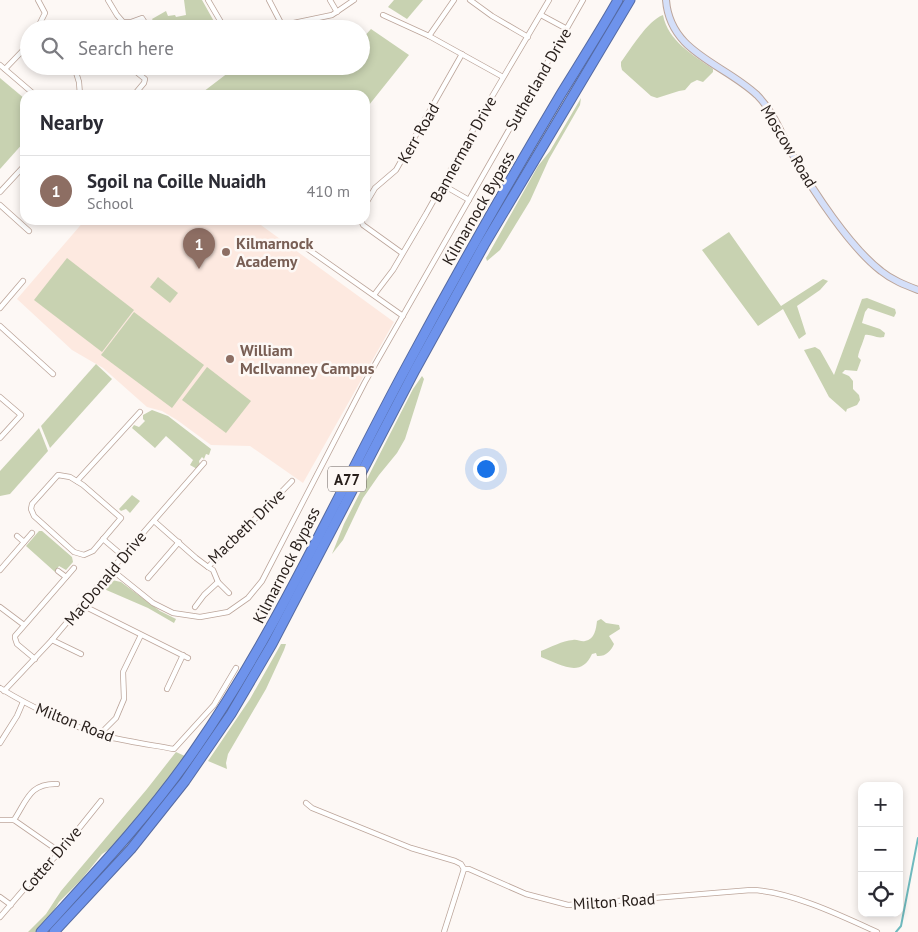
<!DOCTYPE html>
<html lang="en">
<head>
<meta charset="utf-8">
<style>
	body { margin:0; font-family:"PT Sans",sans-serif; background:#f2f2f3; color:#2b2b33 }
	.controls { position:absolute; right:15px; bottom:15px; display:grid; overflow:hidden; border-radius:10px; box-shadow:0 2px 8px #0003 }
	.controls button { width:45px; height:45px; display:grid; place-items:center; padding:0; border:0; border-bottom:1px solid #e1e1e2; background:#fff; color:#2b2b33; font:25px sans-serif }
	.you { position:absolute; left:485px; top:468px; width:18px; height:18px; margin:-12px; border:4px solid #fff; border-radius:50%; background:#1a73e8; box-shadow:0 0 0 8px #1a73e833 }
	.badge { display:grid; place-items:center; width:32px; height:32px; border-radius:50%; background:#0f766e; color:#fff; font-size:16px; font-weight:700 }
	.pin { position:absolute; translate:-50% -41px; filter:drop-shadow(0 1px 2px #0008) }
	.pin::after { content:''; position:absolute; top:26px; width:18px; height:15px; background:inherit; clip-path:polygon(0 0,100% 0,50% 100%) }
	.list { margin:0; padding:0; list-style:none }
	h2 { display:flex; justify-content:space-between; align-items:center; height:65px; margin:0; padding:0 20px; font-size:21px }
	h2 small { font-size:16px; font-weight:400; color:#7c7c81 }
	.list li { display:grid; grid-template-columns:32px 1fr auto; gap:15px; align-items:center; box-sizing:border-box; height:70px; padding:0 20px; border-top:1px solid #e1e1e2 }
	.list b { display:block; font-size:19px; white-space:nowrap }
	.list p { margin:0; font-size:16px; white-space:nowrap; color:#7c7c81 }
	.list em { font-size:16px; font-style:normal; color:#7c7c81 }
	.icon { flex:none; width:28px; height:28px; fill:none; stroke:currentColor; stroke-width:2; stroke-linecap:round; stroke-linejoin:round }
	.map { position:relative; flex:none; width:918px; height:932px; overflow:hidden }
	.search { position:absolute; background:#fff; box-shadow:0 2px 8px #0003; left:20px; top:20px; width:350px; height:55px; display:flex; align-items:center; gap:12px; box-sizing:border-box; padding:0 18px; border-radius:28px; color:#7c7c81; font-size:19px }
	.panel { position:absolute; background:#fff; box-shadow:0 2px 8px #0003; left:20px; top:90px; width:350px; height:135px; border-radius:15px }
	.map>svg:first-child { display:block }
</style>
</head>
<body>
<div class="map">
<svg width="918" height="932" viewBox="0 0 918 932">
	<rect width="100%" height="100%" fill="#fdf8f5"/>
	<path fill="#fde9e0" d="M85,220h169l140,102 -91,161 -53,-37 -39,-1 -34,-25 -15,-9 -15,-4 -44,-39 -31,-18 -55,-51z"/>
	<g fill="#c8d2b1">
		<path d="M184,0h18l14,25 -7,4h-51l-6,-10 14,-8 2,5 7,-1 1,2 10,-2z"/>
		<path d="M394,0h29l-16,19 -19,-12z"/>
		<path d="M663,15c5,26 30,40 50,54v3l-10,10 -6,-2 -6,3 -6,7 -6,1 -22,7 -6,-2 -29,-26 -1,-4v-4c10,-13 26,-41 42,-47z"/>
		<path d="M371,29l38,26 -44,55v-15h-166l38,-29h8l9,5 26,-5h81v-26z"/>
		<path d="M0,78l25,21v42l-25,28z"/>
		<path d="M581,98l-1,7 -31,54 -19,42 -30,49 -13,11 -1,-3 2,-3 50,-89 12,-15z"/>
		<path d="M729,232l52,74 42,-27 5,2 -8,9 -23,16 9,28 -7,5 -16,-30 -25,17 -56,-76z"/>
		<path d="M67,258l67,52 -32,42 -68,-52z"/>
		<path d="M158,277l20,16 -8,10 -20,-16z"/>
		<path d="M867,298l28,11 1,4 -2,4 -26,-9 -3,4 -3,11 18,6 5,4 -1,4c-8,2 -12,-3 -19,-2 -2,8 -6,15 -7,22l3,3 -4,11 -12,-1 -3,3 7,3 4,5v8l6,6 1,5 -3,5 -10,4 -1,3 -17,-15 -25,-47 11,-3 5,3 14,25 28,-76z"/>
		<path d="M134,312l70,53 -32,43 -71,-53z"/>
		<path d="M96,364l16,15 -62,69 -9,-22z"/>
		<path d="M207,367l44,34 -25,32 -44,-33z"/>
		<path d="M422,376l2,3 -19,60 -8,14 -18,22 -16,23 -20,42 -11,14 12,-30 69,-135z"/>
		<path d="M152,410l16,6 43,33 -2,6 -3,-1 -2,5 -2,-2 -3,4 1,4 -3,4 -7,-4 3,-5 -27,-24 -11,12 -23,-20 2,-3 5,2 6,-6 -2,-2v-4z"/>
		<path d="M39,428l9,23 -38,43 -10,2v-25z"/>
		<path d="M132,495l8,6 -10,12 -4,-4 -5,2 -2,-2z"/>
		<path d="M39,531h3l30,26 1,5 -7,8 -7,-4 -4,6 -29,-26z"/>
		<path d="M112,580l9,2 39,29 16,8 -2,4 -26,-15 -44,-19z"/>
		<path d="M601,619l5,4 13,2 1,4 -11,7 5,8c-3,7 -9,13 -17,12l-1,-3 -4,1c-11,25 -32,10 -51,3v-6c10,-4 21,-10 32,-11 4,-1 8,2 12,1 10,-2 11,-12 12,-20z"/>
		<path d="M281,644h5l-2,6 -18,39 -38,65 -2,9 1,6 -19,-8 42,-62z"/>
		<path d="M176,752l11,5 -68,86 -17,11 -21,26 -22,22 -11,18 -11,12h-9l18,-18 15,-23 86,-102z"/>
	</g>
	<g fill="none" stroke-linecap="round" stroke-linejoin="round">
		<path stroke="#6fbabe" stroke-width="2" d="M896,932l5,-6 17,-88"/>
		<defs>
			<g id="street">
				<path d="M108,0l9,15 6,7h8l11,-4 7,11"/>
				<path d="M208,0l17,29"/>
				<path d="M269,0l13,25"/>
				<path d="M330,0l7,12"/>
				<path d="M470,0l22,16 36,21"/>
				<path d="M383,15l46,21 74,41"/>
				<path d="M541,15l26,14"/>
				<path d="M37,29l8,-16 -7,-13"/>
				<path d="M265,29l67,-14 22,-15"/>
				<path d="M429,36l25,-36"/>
				<path d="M0,65l35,30"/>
				<path d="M74,66l5,16 1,13"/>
				<path d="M129,66l16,13 -1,4 -10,12"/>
				<path d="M5,69l24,-25"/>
				<path d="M443,185l26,15"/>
				<path d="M0,192l25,-27"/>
				<path d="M0,205l29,26"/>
				<path d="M365,205l10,-17 21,-18 66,-116"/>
				<path d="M361,220l2,5 39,28"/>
				<path d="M305,247l98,69"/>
				<path d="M374,295l19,-25 33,-56 61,-109 62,-105"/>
				<path d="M0,308l23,-27"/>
				<path d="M0,326l53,48"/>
				<path d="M0,397l21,18 -21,23"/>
				<path d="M58,475l12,2 13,8 38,33 -28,33 -9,4 -10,-3 -40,-36 -3,-7 1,-5z"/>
				<path d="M77,481l63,-69"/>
				<path d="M154,521l42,37 12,9 84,-86"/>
				<path d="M17,536l7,6"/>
				<path d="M103,539l20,17"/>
				<path d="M208,567l5,3 5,12 11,11"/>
				<path d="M0,570l32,-37"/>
				<path d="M112,570l41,33 20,10 27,4 28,-5 20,-14 14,-17 103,-199 218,-382"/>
				<path d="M58,571l8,6"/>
				<path d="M148,578l31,-36"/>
				<path d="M82,605l106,53"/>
				<path d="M0,607l24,18"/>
				<path d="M195,607l9,-12 14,-13"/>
				<path d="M52,640l29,14"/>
				<path d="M35,659l-18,-15 -2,-6v-2l59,-68"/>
				<path d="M0,688c29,18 76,41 109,49 21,5 43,8 65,12l40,-44 22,-37"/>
				<path d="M167,689l16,-34"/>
				<path d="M4,691l48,-51 71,-84 81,-93"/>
				<path d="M100,734l16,-16 8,-19 -1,-27 18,-37"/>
				<path d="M0,743l17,-27 6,-14"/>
				<path d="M306,803l6,5 99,40 44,13 6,3 3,5"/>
				<path d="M0,820h14l46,32"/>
				<path d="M14,820c13,-20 16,-37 43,-36"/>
				<path d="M464,869h5l57,25 42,11 183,-15c39,1 91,26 126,42"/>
				<path d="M0,897l11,8"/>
				<path d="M0,917l31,-36 29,-29 41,-51"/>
				<path d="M444,932l20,-63"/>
			</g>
			<path id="secondary" d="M666,0c4,53 57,63 91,95 17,17 25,41 37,62 19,34 56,90 87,114 11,9 24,14 37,19"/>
			<g id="highway">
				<path d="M41,932c53,-58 108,-116 153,-181 84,-121 144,-258 214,-387 49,-91 100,-181 153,-270 19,-31 39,-62 57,-94"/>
				<path d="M54,932l77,-83 54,-68 46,-67 41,-70 143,-274 69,-125 146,-245"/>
			</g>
		</defs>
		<use href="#street" stroke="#bca59a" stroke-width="6"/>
		<use href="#secondary" stroke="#bca59a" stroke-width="8"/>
		<use href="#highway" stroke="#556aa2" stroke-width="11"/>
		<use href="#street" stroke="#fff" stroke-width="4.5"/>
		<use href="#secondary" stroke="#d4dff9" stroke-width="6"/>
		<use href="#highway" stroke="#6e93ec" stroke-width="9"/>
	</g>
	<g fill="#8d6e63" stroke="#fdf8f5" stroke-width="2">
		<circle cx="226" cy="252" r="5"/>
		<circle cx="230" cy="359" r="5"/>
	</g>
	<g text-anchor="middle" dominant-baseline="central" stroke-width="5" stroke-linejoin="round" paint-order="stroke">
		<rect fill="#fdf8f5" stroke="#665f5b" stroke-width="1" x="328" y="466.5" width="38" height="25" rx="4"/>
		<g font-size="15" font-weight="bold" fill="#261d19">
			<text x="347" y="479">A77</text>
		</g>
		<g font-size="16" fill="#261d19" stroke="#fdf8f5">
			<text transform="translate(538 79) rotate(-60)">Sutherland Drive</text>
			<text transform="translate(418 133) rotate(-60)">Kerr Road</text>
			<text transform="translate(789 146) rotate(59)">Moscow Road</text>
			<text transform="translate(463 149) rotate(-61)">Bannerman Drive</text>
			<text transform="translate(478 208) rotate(-60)">Kilmarnock Bypass</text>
			<text transform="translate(246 526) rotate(-44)">Macbeth Drive</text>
			<text transform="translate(286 565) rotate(-63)">Kilmarnock Bypass</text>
			<text transform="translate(105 578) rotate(-50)">MacDonald Drive</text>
			<text transform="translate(75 722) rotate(21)">Milton Road</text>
			<text transform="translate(51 859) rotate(-49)">Cotter Drive</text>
			<text transform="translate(614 901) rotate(-4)">Milton Road</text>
		</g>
		<g font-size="16" font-weight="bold" fill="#785e54" stroke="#fdf8f5" text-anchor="start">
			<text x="236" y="243">Kilmarnock<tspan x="236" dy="18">Academy</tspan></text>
			<text x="240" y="350">William<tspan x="240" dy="18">McIlvanney Campus</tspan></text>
		</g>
	</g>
</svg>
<div class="controls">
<button>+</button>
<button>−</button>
<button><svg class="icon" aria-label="locate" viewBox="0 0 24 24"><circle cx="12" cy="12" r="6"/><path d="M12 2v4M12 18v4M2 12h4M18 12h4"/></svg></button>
</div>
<div class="you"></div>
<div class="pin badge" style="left:199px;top:269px;background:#8d6e63">1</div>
<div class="search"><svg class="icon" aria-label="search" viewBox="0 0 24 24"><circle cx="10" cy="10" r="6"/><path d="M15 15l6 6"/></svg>Search here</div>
<section class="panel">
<h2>Nearby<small></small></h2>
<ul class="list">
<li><span class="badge" style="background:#8d6e63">1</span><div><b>Sgoil na Coille Nuaidh</b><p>School</p></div><em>410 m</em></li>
</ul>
</section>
</div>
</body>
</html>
